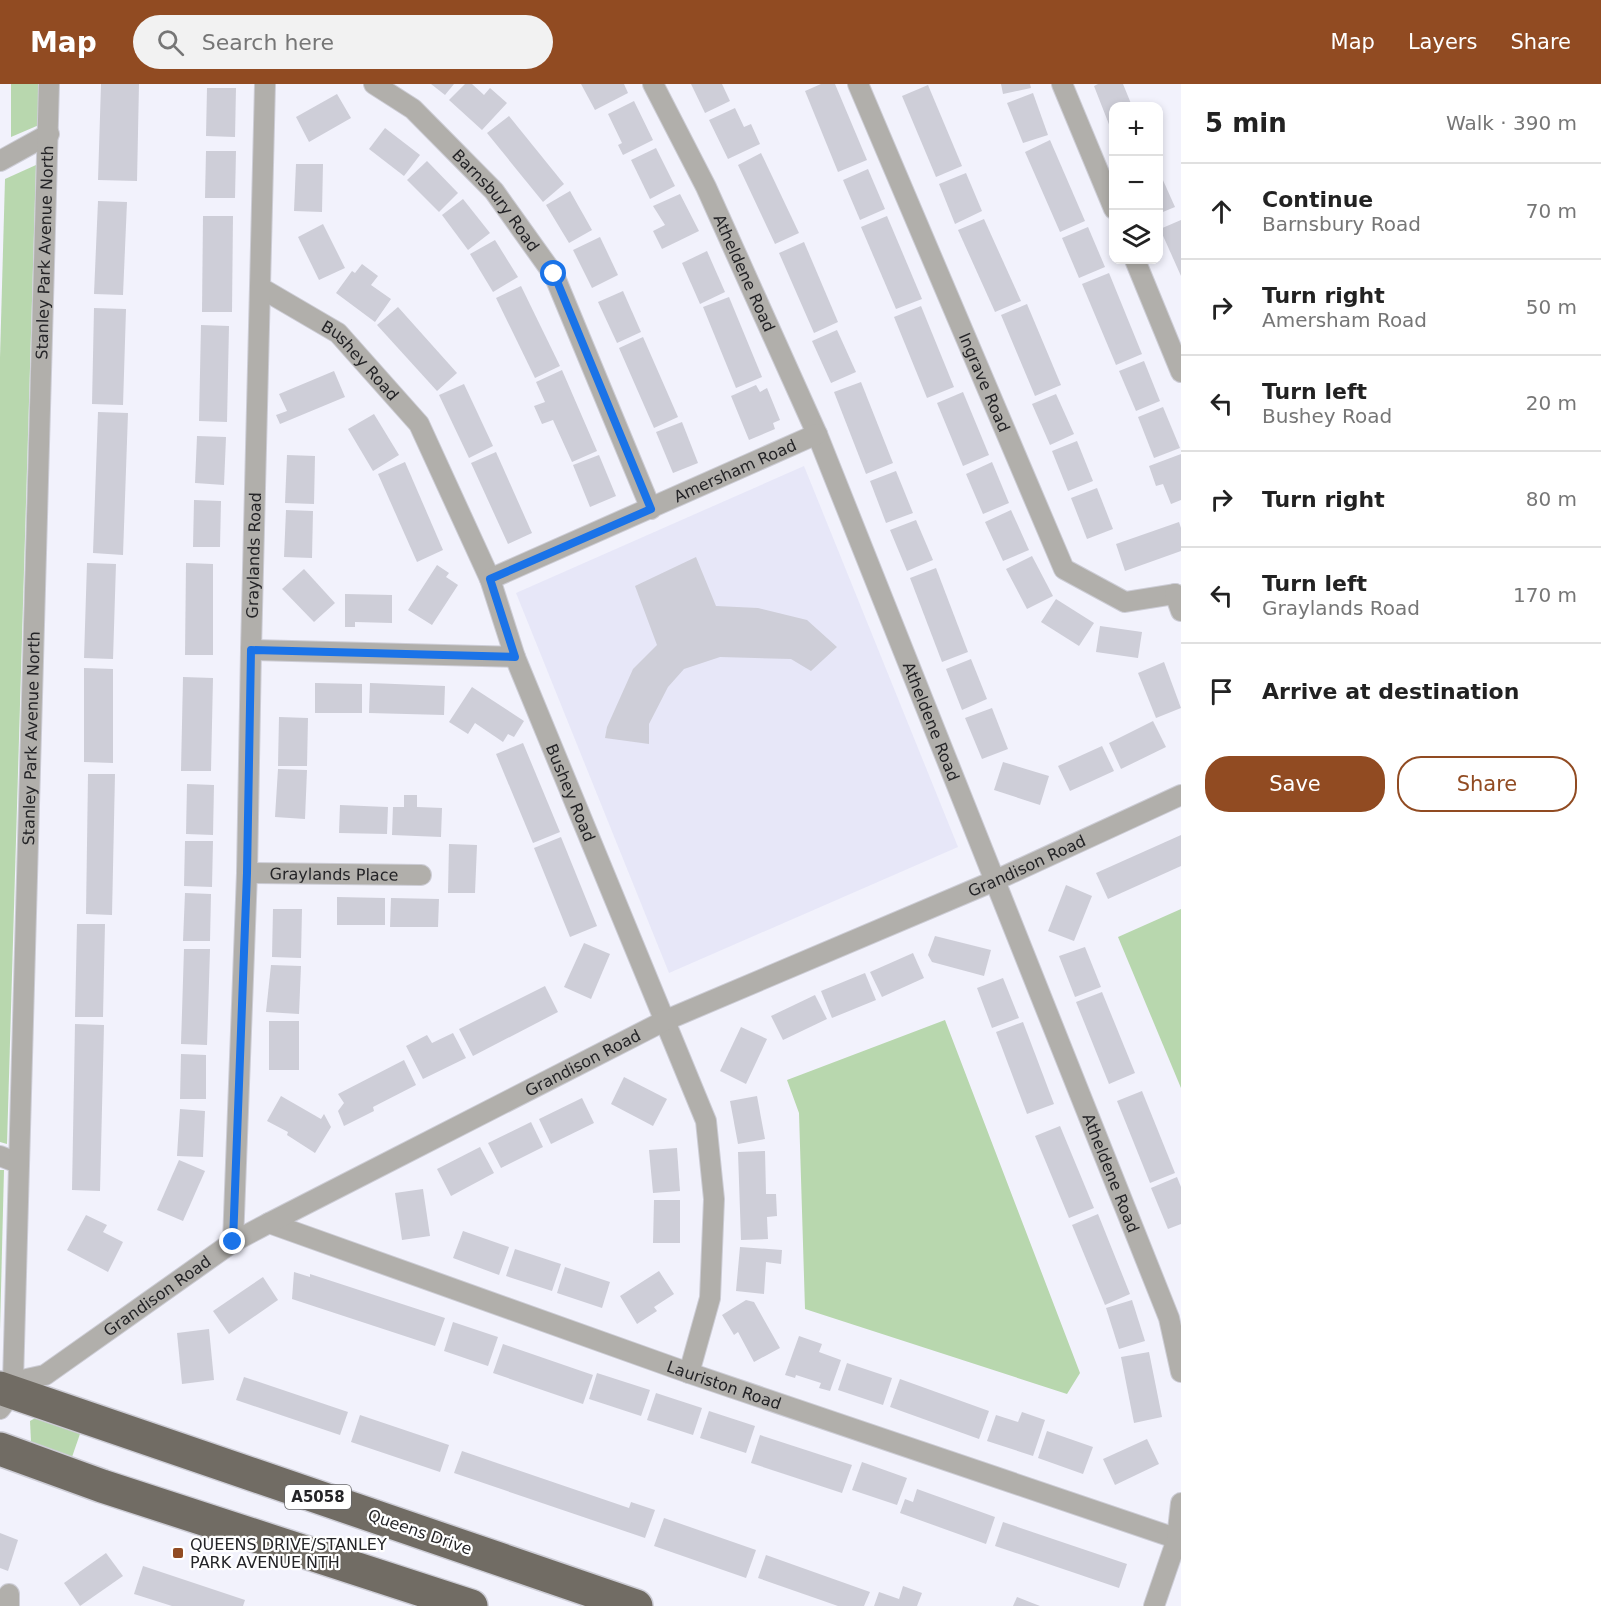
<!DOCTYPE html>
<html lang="en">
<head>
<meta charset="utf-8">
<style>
	body { margin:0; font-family:"DejaVu Sans",sans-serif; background:#f2f2f2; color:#222 }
	.controls { position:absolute; right:18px; top:18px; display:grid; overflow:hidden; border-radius:12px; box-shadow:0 3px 9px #0003 }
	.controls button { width:54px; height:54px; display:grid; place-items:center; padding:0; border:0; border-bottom:2px solid #e0e0e0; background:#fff; color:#222; font:30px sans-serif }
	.stop { position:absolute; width:18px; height:18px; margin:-14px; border:4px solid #1a73e8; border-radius:50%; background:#fff }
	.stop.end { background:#1a73e8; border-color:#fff; box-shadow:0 2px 6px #0008 }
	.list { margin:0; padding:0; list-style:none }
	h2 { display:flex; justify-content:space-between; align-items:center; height:78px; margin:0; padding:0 24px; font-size:26px }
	h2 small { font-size:20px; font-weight:400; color:#767676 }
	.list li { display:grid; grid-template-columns:39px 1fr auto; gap:18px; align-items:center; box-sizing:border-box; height:96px; padding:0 24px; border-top:2px solid #e0e0e0 }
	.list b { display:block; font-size:22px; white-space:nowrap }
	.list p { margin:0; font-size:20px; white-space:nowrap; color:#767676 }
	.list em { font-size:20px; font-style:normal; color:#767676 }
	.actions { display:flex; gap:12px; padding:18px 24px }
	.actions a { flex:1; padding:14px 0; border:2px solid #914b22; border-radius:24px; text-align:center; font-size:21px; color:#914b22 }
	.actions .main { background:#914b22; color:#fff }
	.icon { flex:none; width:33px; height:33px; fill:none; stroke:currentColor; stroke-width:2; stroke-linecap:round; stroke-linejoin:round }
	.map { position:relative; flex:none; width:1181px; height:1522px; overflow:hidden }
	header { display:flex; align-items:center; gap:36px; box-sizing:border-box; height:84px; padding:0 30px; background:#914b22; color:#fff }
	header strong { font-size:28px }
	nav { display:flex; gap:33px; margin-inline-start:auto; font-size:21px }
	.search { width:420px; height:54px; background:#f2f2f2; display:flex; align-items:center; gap:15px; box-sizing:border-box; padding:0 21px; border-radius:33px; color:#767676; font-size:22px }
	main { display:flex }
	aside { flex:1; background:#fff }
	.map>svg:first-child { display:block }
</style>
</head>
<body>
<header>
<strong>Map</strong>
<div class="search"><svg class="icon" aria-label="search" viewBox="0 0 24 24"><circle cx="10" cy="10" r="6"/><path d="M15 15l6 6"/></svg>Search here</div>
<nav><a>Map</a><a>Layers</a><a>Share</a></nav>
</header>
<main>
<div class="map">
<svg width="1181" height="1522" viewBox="0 0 1181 1522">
	<rect width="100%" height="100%" fill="#f2f2fc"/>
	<path fill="#e7e7f8" d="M804,382l154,381 -289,126 -153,-380z"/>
	<g fill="#b8d7ae">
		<path d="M11,0h28v41l-28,12z"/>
		<path d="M36,81l-29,979 -7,-2v-784l5,-179z"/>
		<path d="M1181,825v179l-63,-151z"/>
		<path d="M945,936l135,353 -13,21 -262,-85 -6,-196 -12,-33z"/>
		<path d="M0,1086h4l-4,160z"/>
		<path d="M37,1333l44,14 -9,26 -41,-15 -1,-21z"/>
	</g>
	<g fill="#ceced8">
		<path d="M101,0h38l-2,97 -39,-1z"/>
		<path d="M431,0h23l-9,11z"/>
		<path d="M465,0h7l12,11 6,-7 17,15 -25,27 -33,-30z"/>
		<path d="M581,0h43l4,9 -33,17z"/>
		<path d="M691,0h31l8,17 -25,12z"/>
		<path d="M821,0h14l32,76 -29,12 -33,-81z"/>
		<path d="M1001,0h29l1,4 -28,6z"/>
		<path d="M1098,0h25l9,22h-19v20l-3,1 -16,-41z"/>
		<path d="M928,1l34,81 -26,11 -34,-81z"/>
		<path d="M207,4h29l-1,49 -29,-1z"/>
		<path d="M1033,9l15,42 -25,8 -16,-40z"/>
		<path d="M337,10l14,24 -42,24 -13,-25z"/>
		<path d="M634,17l19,39 -30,15 -5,-10 4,-2 -14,-29z"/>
		<path d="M735,24l9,19 7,-3 9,20 -32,15 -19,-39z"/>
		<path d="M509,32l55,68 -21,18 -56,-69z"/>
		<path d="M385,44l35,27 -16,21 -35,-27z"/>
		<path d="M1050,56l35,81 -25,11 -35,-80z"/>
		<path d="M656,64l19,38 -25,13 -19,-39z"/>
		<path d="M206,67h30l-1,47h-30z"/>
		<path d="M761,69l38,80 -24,11 -37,-79z"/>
		<path d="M427,77l31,32 -19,19 -32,-32z"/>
		<path d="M296,80h27l-1,48 -28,-1z"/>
		<path d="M868,85l17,40 -25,11 -17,-40z"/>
		<path d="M1158,85l17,38 -17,7z"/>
		<path d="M966,89l16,38 -27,13 -16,-40z"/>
		<path d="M570,107l22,39 -23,13 -23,-38z"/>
		<path d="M680,110l19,37 -37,18 -9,-18 12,-6 -12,-19z"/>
		<path d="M463,115l27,34 -22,17 -26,-35z"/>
		<path d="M98,117l29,1 -4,93 -29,-1z"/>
		<path d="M203,132h30l-1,96h-30z"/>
		<path d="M887,132l35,83 -26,10 -35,-82z"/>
		<path d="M984,135l37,82 -26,11 -37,-82z"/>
		<path d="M1181,136v56l-21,-47z"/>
		<path d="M323,140l22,44 -26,12 -21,-43z"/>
		<path d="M1088,143l17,40 -26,11 -17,-40z"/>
		<path d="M600,153l18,38 -26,13 -19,-38z"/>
		<path d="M495,156l23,37 -25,15 -23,-38z"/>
		<path d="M804,158l34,80 -24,11 -35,-80z"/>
		<path d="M707,167l18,41 -25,12 -18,-41z"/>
		<path d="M362,180l16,12 -7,9 20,14 -16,23 -39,-29 16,-22 3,2z"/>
		<path d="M1109,189l33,81 -26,11 -34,-81z"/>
		<path d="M521,202l39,80 -25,12 -39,-80z"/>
		<path d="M623,207l18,41 -24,11 -19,-41z"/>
		<path d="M729,213l33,80 -26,11 -33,-81z"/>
		<path d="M1027,220l34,81 -26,11 -34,-81z"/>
		<path d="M921,222l33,81 -27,11 -33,-81z"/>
		<path d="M398,223l59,66 -20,18 -60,-66z"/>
		<path d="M94,224l32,1 -3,96 -31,-1z"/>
		<path d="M201,241l28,1 -2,96 -28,-1z"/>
		<path d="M837,246l19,42 -25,11 -19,-42z"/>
		<path d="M643,253l35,80 -24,11 -35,-80z"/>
		<path d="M1144,277l16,40 -24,10 -17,-40z"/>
		<path d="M562,286l35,81 -25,11 -19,-42 -11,4 -8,-18 11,-4 -9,-20z"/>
		<path d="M334,287l11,26 -65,27 -4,-9 11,-4 -8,-17z"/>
		<path d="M861,298l32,81 -27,11 -32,-82z"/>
		<path d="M464,300l29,62 -24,12 -30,-63z"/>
		<path d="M756,301l4,7 7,-4 13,32 -7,3 2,6 -26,11 -18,-44z"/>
		<path d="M963,308l26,63 -26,11 -26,-63z"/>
		<path d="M1056,310l18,40 -24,11 -18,-41z"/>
		<path d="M1163,323l17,41 -26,10 -16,-41z"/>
		<path d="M98,328l30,1 -5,142 -30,-2z"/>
		<path d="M374,330l25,41 -26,16 -25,-42z"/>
		<path d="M682,338l16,41 -25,10 -17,-41z"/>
		<path d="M197,352l29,1 -2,48 -29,-2z"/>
		<path d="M1077,357l16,40 -25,10 -16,-40z"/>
		<path d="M496,368l36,81 -24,11 -37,-81z"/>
		<path d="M1181,370v46l-10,4 -8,-20 -7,2 -7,-20z"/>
		<path d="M287,371l28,1 -1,48 -29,-1z"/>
		<path d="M599,371l17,41 -26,11 -17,-42z"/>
		<path d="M405,378l38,88 -26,12 -39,-88z"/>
		<path d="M992,378l17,41 -26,11 -17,-40z"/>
		<path d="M896,387l17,42 -27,10 -16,-42z"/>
		<path d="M1097,404l16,41 -26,10 -16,-41z"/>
		<path d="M194,416l27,1 -1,46h-27z"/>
		<path d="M286,426l27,1 -1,47 -28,-1z"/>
		<path d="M1011,426l18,40 -26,11 -18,-39z"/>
		<path d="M916,436l17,40 -26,11 -17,-41z"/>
		<path d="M1179,438l2,6v23l-56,20 -9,-27z"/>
		<path d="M1032,472l21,40 -26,13 -21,-40z"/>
		<path d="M696,473l20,49 42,2 49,12 30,27 -26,24 -20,-12 -71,-2 -36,12 -16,18 -19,37v20l-44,-6 2,-11 26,-58 24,-24 -22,-59z"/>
		<path d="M87,479l29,1 -3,95 -29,-1z"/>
		<path d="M186,479l27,1v91h-28z"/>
		<path d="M437,481l12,8 -3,4 12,8 -26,40 -24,-15z"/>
		<path d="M936,484l32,84 -26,10 -32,-84z"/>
		<path d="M304,485l31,34 -21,19 -32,-33z"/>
		<path d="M345,510l47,1v28l-37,-1v5h-10z"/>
		<path d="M1056,515l38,24 -15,23 -38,-24z"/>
		<path d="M1100,542l42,6 -4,26 -42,-6z"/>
		<path d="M971,575l16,40 -25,11 -16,-41z"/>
		<path d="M1164,578l17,46 -25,10 -18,-45z"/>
		<path d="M84,584l29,1v94l-29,-1z"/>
		<path d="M183,593l30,1 -2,93h-30z"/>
		<path d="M315,599l47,1v29h-47z"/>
		<path d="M370,599l75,3 -1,29 -75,-2z"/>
		<path d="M472,603l52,34 -10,16 -6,-3 -5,8 -28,-19 -7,11 -19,-12z"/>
		<path d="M992,624l16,41 -26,10 -17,-41z"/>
		<path d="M279,633l29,1 -1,48h-29z"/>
		<path d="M1153,637l13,26 -45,22 -12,-26z"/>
		<path d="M523,659l37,89 -27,11 -37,-89z"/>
		<path d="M1102,662l12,25 -44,20 -12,-25z"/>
		<path d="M1003,678l46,14 -9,29 -46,-15z"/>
		<path d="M278,685l29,1 -2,49 -30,-2z"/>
		<path d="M88,690h27l-3,141 -26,-1z"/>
		<path d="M187,700l27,1 -1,50 -27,-1z"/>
		<path d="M404,711h13v12l25,1 -1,29 -49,-2 1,-28h11z"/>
		<path d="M340,721l48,2 -1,27 -48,-1z"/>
		<path d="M1181,751v31l-73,33 -12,-26z"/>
		<path d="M561,753l36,89 -27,11 -36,-89z"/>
		<path d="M185,757h28l-1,46 -28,-1z"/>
		<path d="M449,760l28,1 -2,48h-27z"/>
		<path d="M1066,801l26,11 -18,45 -26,-10z"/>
		<path d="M185,809l26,1 -1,47h-27z"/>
		<path d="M337,813l48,1v27h-48z"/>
		<path d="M391,814l48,1 -1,28h-48z"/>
		<path d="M273,825h29l-1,49 -29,-1z"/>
		<path d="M77,840h28l-2,93h-28z"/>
		<path d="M935,852l56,14 -7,26 -52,-14 -4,-7z"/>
		<path d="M584,859l26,11 -19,45 -27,-12z"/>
		<path d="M1085,863l16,40 -26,10 -16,-41z"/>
		<path d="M184,865h26l-3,96 -26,-1z"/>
		<path d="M913,869l11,25 -42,19 -12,-25z"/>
		<path d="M271,881l30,1 -2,48 -33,-2z"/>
		<path d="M865,889l11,27 -44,18 -11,-27z"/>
		<path d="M1003,894l16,40 -27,10 -15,-40z"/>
		<path d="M545,902l13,26 -85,44 -14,-27z"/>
		<path d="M1102,908l33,81 -26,11 -33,-82z"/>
		<path d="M815,911l12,24 -44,21 -12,-24z"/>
		<rect x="269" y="937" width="30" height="49"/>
		<path d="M1023,938l31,82 -27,10 -31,-82z"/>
		<path d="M75,940l29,1 -4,166 -28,-1z"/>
		<path d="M741,943l26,12 -21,45 -26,-13z"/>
		<path d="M453,949l13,25 -43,21 -17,-33 21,-11 5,8z"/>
		<path d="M181,970l25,1v44h-26z"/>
		<path d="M404,976l12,25 -43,22 1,4 -30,15 -6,-15 6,-8 -6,-9z"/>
		<path d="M624,993l43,22 -14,27 -42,-22z"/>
		<path d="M1142,1007l33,82 -25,10 -33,-82z"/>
		<path d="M281,1012l40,23 3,-5 7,13 -16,26 -28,-18 1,-3 -21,-11z"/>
		<path d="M757,1012l8,43 -27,5 -8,-43z"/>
		<path d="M582,1014l12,25 -43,21 -12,-25z"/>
		<path d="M180,1025l25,2 -2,46 -26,-1z"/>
		<path d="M531,1038l12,25 -42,21 -13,-25z"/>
		<path d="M1060,1042l34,82 -25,10 -34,-82z"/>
		<path d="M480,1063l14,26 -43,23 -14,-27z"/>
		<path d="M677,1064l3,43 -27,2 -4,-43z"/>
		<path d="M765,1067l1,43h10l1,22 -10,1 1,22 -27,1 -3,-88z"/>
		<path d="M179,1076l26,11 -22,50 -26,-11z"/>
		<path d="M1177,1093l4,10v37l-13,5 -17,-41z"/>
		<path d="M423,1105l7,47 -28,4 -7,-47z"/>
		<path d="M654,1116h26v43h-27z"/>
		<path d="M1098,1130l32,80 -25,11 -33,-80z"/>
		<path d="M86,1131l21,10 -4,7 20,10 -15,30 -41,-22z"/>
		<path d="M463,1147l46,16 -10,28 -46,-17z"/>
		<path d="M740,1163l42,3 -1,14 -15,-2 -2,32 -28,-3z"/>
		<path d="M515,1165l46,15 -9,27 -46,-15z"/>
		<path d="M565,1183l45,15 -8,26 -45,-15z"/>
		<path d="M659,1187l15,23 -20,13 3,4 -20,13 -17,-28z"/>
		<path d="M294,1188l16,5v-3l135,44 -10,28 -143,-47z"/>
		<path d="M263,1193l15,23 -49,34 -16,-23z"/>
		<path d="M746,1216l8,2 26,46 -26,14 -16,-30 -4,3 -12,-20z"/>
		<path d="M1132,1216l13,41 -26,8 -13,-41z"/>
		<path d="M453,1238l45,15 -10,29 -44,-15z"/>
		<path d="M209,1245l5,51 -32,4 -5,-51z"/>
		<path d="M799,1252l23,8 -3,8 22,8 -11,31 -11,-3 2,-5 -25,-8 -1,3 -10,-3z"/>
		<path d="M503,1260l90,31 -10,29 -90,-31z"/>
		<path d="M1149,1268l13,65 -28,6 -13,-66z"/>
		<path d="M847,1279l45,15 -9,27 -45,-15z"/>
		<path d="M597,1289l53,17 -9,26 -52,-17z"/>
		<path d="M244,1293l104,35 -8,23 -104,-35z"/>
		<path d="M900,1295l89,32 -10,28 -89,-32z"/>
		<path d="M656,1309l46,15 -9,27 -46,-15z"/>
		<path d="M709,1327l46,15 -9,27 -46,-15z"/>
		<path d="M1022,1328l23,8 -12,36 -46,-15 9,-26 22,7z"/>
		<path d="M360,1331l89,30 -9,27 -89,-30z"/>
		<path d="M1047,1347l46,16 -10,27 -45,-16z"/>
		<path d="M760,1351l92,30 -10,28 -91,-30z"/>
		<path d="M1147,1355l12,25 -44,21 -12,-26z"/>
		<path d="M462,1367l167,57 2,-6 24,8 -10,28 -191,-65z"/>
		<path d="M862,1378l45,16 -10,27 -45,-15z"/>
		<path d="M917,1405l78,28 -9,27 -86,-31 5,-14 8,3z"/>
		<path d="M664,1434l92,32 -10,28 -92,-32z"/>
		<path d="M1003,1438l124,42 -8,24 -124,-42z"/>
		<path d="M0,1449l18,7 -10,31 -8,-3z"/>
		<path d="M106,1469l17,23 -43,30 -16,-23z"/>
		<path d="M766,1471l104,37 -6,14h-26l-80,-28z"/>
		<path d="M143,1482l102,34 -2,6h-71l-38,-12z"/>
		<path d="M903,1502l19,7 -5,13h-43l5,-14 20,7z"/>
		<path d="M1017,1513l23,9h-27z"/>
	</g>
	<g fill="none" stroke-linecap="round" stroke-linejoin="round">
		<defs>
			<g id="minor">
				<path id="s1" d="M374,0l39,25 81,82 60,84 97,234"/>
				<path id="s2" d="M653,0l53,103 111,247 352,884 12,54"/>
				<path id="s3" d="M858,0l206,485 61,33 50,-8"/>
				<path d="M1062,0l52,125"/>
				<path d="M0,77l49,-27"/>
				<path d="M1135,176l46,112"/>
				<path id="s4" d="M261,204l77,45 81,91 71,155 25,78 191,464 8,78 -4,99 -21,75"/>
				<path id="s5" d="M490,495l327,-145"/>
				<path d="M1175,510l6,17"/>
				<path d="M251,566l264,7"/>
				<path id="s6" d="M247,789l174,2"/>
				<path d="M0,1072l18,7"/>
				<path id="s7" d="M269,1139l420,150 492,167"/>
				<path id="s8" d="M233,1158l14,-369 4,-223 14,-566"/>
				<path id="s9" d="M13,1298l32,-7 188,-133 36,-19 395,-202 330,-140 187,-86"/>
				<path id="s10" d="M0,1325l12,-16 1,-11 36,-1298"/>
				<path d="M9,1522v-12"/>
				<path d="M1154,1522l23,-67 4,-36"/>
			</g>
			<g id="trunk">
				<path d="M0,1304l636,218"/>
				<path d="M0,1365l102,37 369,120"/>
			</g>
		</defs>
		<use href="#minor" stroke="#cdcdd6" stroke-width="22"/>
		<use href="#trunk" stroke="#cdcdd6" stroke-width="36"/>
		<use href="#minor" stroke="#b1afab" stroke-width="20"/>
		<use href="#trunk" stroke="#716c64" stroke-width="33"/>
	</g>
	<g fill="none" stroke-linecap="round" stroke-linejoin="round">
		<path stroke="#1a73e8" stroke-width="8" d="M233,1158l14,-369 4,-223 264,7 -25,-78 161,-70 -97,-235"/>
	</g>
	<rect fill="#914b22" stroke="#fff" stroke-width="2" x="172" y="1463" width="12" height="12" rx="3"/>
	<g text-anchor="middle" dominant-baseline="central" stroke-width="4.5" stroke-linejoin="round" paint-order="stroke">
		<rect fill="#fff" stroke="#666668" stroke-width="1.5" x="285" y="1401" width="66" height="24" rx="4.5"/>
		<g font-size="15" font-weight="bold" fill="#242427">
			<text x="318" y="1413">A5058</text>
		</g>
		<g font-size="16" fill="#242427" stroke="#fff">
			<text stroke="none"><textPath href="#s1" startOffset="170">Barnsbury Road</textPath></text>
			<text stroke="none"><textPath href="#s10" startOffset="1161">Stanley Park Avenue North</textPath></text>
			<text stroke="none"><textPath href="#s2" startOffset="210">Atheldene Road</textPath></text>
			<text stroke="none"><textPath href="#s4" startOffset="124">Bushey Road</textPath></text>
			<text stroke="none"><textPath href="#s3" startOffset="324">Ingrave Road</textPath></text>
			<text stroke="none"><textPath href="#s5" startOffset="268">Amersham Road</textPath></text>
			<text stroke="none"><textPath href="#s8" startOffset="687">Graylands Road</textPath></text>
			<text stroke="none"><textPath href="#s2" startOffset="696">Atheldene Road</textPath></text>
			<text stroke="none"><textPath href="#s10" startOffset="675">Stanley Park Avenue North</textPath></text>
			<text stroke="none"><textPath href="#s4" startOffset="610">Bushey Road</textPath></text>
			<text stroke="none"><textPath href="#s9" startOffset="1142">Grandison Road</textPath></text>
			<text stroke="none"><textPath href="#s6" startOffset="87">Graylands Place</textPath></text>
			<text stroke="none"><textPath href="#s9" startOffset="656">Grandison Road</textPath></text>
			<text stroke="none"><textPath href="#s2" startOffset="1182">Atheldene Road</textPath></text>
			<text stroke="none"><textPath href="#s9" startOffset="170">Grandison Road</textPath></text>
			<text stroke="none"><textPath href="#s7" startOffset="483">Lauriston Road</textPath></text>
			<text transform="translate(420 1448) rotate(19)">Queens Drive</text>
		</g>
		<g font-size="16" fill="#242427" stroke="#fff" text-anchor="start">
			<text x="190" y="1460">QUEENS DRIVE/STANLEY<tspan x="190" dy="18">PARK AVENUE NTH</tspan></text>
		</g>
	</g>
</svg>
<div class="controls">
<button>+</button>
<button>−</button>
<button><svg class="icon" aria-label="layers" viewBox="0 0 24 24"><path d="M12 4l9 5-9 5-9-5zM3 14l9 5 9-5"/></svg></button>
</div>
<div class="stop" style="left:554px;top:190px"></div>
<div class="stop end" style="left:233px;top:1158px"></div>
</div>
<aside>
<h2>5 min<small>Walk · 390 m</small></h2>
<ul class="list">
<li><svg class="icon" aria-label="ahead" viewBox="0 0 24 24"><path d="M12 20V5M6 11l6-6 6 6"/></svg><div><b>Continue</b><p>Barnsbury Road</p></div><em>70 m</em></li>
<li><svg class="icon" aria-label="right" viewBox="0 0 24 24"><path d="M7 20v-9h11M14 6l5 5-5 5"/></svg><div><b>Turn right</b><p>Amersham Road</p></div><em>50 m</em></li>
<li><svg class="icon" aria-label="left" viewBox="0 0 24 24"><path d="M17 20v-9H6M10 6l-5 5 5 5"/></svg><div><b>Turn left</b><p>Bushey Road</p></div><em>20 m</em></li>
<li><svg class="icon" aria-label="right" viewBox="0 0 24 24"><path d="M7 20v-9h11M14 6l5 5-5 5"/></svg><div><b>Turn right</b></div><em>80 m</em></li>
<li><svg class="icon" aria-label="left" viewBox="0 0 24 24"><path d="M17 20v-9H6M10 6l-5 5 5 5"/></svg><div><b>Turn left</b><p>Graylands Road</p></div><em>170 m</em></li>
<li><svg class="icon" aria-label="arrive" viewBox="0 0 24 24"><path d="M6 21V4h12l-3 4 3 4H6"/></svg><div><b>Arrive at destination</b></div></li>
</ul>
<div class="actions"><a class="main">Save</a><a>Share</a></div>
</aside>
</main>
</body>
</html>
